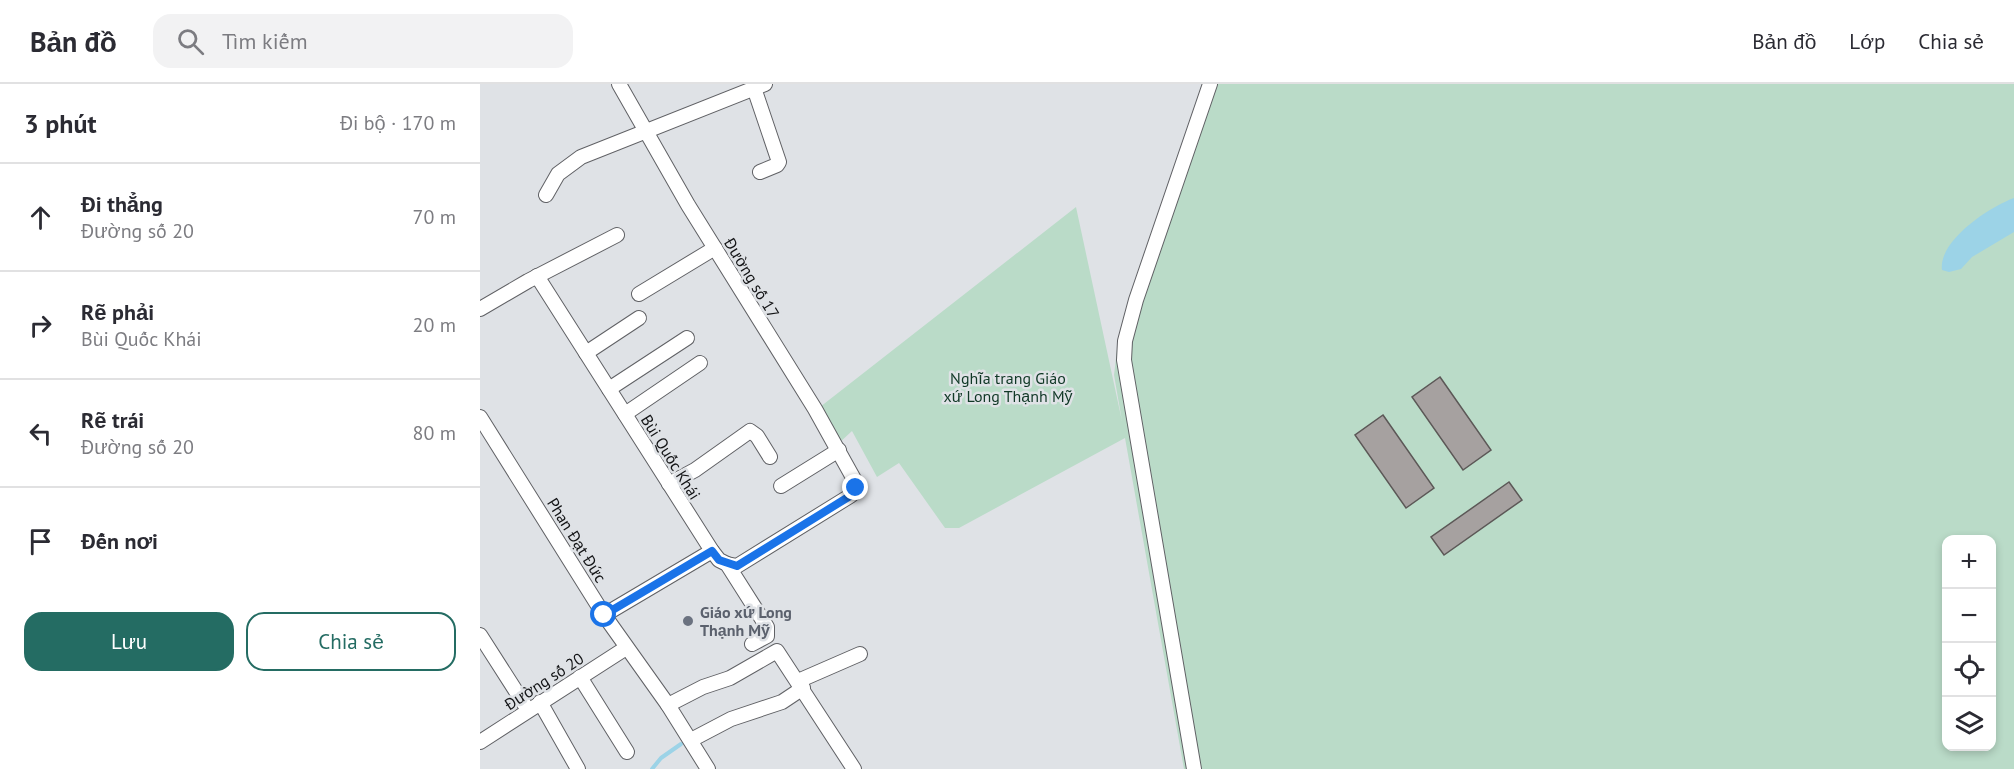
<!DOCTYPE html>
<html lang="vi">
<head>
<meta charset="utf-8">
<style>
	body { margin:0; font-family:"PT Sans",sans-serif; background:#f2f2f3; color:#2b2b33 }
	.controls { position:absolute; right:18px; bottom:18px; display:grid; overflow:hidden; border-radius:12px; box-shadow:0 3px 9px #0003 }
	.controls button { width:54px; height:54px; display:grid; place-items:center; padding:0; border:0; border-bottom:2px solid #e1e1e2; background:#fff; color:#2b2b33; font:30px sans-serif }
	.stop { position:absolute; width:18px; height:18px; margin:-14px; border:4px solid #1a73e8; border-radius:50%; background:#fff }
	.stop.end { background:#1a73e8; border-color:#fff; box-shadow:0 2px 6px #0008 }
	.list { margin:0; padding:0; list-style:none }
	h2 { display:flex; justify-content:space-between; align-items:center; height:78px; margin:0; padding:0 24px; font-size:26px }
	h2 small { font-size:20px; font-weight:400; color:#7c7c81 }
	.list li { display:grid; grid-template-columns:39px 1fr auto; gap:18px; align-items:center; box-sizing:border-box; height:108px; padding:0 24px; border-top:2px solid #e1e1e2 }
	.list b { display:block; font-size:22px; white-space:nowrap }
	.list p { margin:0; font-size:20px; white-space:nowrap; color:#7c7c81 }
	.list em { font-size:20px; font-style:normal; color:#7c7c81 }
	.actions { display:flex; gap:12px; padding:18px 24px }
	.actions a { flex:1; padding:14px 0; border:2px solid #246c63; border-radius:18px; text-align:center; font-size:21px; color:#246c63 }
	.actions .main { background:#246c63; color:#fff }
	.icon { flex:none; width:33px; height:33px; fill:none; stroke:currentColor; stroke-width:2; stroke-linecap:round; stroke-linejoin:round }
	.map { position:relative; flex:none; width:1534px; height:685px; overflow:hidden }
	header { display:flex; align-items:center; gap:36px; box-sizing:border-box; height:84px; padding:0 30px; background:#fff; border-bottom:2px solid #e1e1e2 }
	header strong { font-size:28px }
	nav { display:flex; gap:33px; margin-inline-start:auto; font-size:21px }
	.search { width:420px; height:54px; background:#f2f2f3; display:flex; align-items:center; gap:15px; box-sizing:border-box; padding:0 21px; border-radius:18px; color:#7c7c81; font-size:22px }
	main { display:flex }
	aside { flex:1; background:#fff }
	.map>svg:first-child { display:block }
</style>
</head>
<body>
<header>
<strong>Bản đồ</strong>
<div class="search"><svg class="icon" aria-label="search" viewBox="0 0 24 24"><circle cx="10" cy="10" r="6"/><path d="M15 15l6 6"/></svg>Tìm kiếm</div>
<nav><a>Bản đồ</a><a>Lớp</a><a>Chia sẻ</a></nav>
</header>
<main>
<aside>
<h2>3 phút<small>Đi bộ · 170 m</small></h2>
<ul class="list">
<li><svg class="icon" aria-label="ahead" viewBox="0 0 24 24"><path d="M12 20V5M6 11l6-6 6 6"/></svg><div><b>Đi thẳng</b><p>Đường số 20</p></div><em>70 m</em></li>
<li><svg class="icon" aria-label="right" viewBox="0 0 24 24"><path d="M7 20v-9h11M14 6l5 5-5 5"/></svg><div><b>Rẽ phải</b><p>Bùi Quốc Khái</p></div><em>20 m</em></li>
<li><svg class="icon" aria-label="left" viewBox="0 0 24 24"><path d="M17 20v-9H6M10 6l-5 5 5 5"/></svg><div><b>Rẽ trái</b><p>Đường số 20</p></div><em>80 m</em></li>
<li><svg class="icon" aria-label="arrive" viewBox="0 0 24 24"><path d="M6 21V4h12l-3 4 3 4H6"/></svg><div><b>Đến nơi</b></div></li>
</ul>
<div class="actions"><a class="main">Lưu</a><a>Chia sẻ</a></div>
</aside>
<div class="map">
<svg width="1534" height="685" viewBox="0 0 1534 685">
	<rect width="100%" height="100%" fill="#dfe2e6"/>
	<path fill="#badbc8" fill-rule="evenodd" d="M722,0h812v685h-830l-59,-331 -166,90h-14l-46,-65 -22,14 -25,-46 -13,12 -19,-36 256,-200 46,214 -8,-46 4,-34zM1466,455h46v207h-46z"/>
	<path fill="#9cd3e7" d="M1534,114v34l-42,25 -11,12 -12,3 -7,-2c-4,-29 47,-63 72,-72z"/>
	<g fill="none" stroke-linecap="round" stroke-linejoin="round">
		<path stroke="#9cd3e7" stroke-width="4" d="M172,685l9,-11 20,-14"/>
	</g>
	<g fill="#a6a1a0" stroke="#5c5857" stroke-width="1.5">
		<path d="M960,293l51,73 -28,20 -51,-73z"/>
		<path d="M903,331l51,73 -28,20 -51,-73z"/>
		<path d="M1029,398l13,18 -78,55 -13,-18z"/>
	</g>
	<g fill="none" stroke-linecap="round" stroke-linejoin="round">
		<defs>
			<g id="street">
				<path d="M139,0l69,121 127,204 40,72v11l-5,4 -113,70 -10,-2"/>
				<path d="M274,4l25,74 -2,3 -17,7"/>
				<path d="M66,111l12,-21 23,-17 184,-73"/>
				<path d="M57,192l175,275 7,9 8,4 40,63v9l-15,8"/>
				<path d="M159,210l76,-46"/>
				<path d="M0,225l48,-28 89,-46"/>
				<path d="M106,269l53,-35"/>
				<path d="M129,305l78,-51"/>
				<path d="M145,330l75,-51"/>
				<path d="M0,333l124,198 64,90 40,64"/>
				<path d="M189,400l26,-14 55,-39 7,5 13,21"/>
				<path d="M301,402l58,-36"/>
				<path d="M124,531l108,-64"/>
				<path d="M0,551l48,75"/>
				<path d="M100,593l47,75"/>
				<path d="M318,597l62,-27"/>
				<path d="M60,618l38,67"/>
				<path d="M188,621l35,-18 27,-9 47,-27 77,118"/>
				<path d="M211,656l40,-21 51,-17 21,-14"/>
				<path d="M0,658l146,-94"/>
				<path d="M714,685l-70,-409 1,-19 11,-41 74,-216"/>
			</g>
		</defs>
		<use href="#street" stroke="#606165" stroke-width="16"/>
		<use href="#street" stroke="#fff" stroke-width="14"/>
	</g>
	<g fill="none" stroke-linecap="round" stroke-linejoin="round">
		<path stroke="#1a73e8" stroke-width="8" d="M124,531l108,-64 7,9 18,6 113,-70 6,-8"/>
	</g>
	<circle fill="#6b7280" stroke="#dfe2e6" stroke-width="2" cx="208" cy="537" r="6"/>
	<g text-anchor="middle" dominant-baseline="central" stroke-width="5" stroke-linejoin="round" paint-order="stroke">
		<g font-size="16" fill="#121315" stroke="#dfe2e6">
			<text transform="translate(272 194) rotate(59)">Đường số 17</text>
			<text transform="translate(191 373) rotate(58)">Bùi Quốc Khái</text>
			<text transform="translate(97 456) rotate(58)">Phan Đạt Đức</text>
			<text transform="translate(64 597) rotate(-33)">Đường số 20</text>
		</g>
		<g font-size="16" fill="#103826" stroke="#dfe2e6">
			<text x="528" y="294">Nghĩa trang Giáo<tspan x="528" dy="18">xứ Long Thạnh Mỹ</tspan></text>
		</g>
		<g font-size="16" font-weight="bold" fill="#5b616d" stroke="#dfe2e6" text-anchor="start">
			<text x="220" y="528">Giáo xứ Long<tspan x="220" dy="18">Thạnh Mỹ</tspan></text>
		</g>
	</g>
</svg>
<div class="controls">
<button>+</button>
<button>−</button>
<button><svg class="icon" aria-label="locate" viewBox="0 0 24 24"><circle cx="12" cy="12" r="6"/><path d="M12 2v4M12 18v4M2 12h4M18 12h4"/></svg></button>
<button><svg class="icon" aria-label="layers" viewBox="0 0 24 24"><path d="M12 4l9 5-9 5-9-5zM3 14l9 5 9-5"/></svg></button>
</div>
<div class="stop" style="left:124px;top:531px"></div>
<div class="stop end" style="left:376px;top:404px"></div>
</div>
</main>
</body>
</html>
